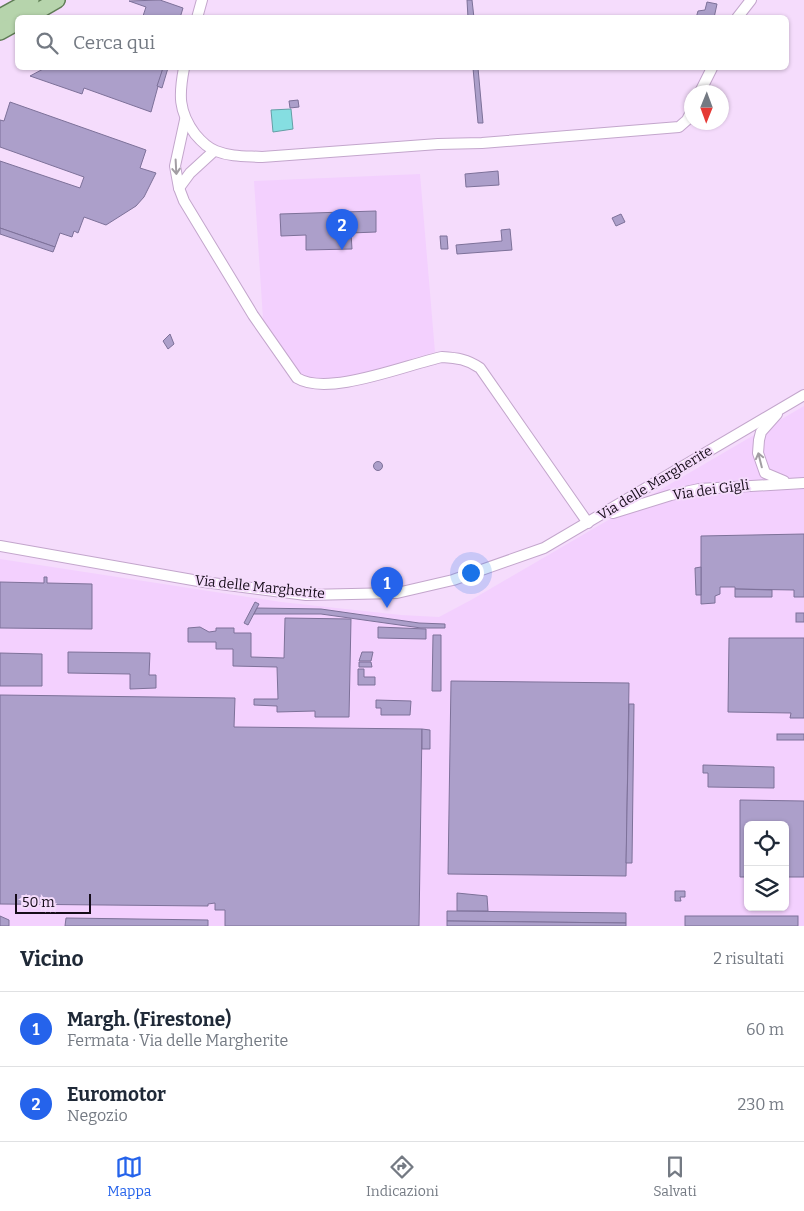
<!DOCTYPE html>
<html lang="it">
<head>
<meta charset="utf-8">
<style>
	body { margin:0; font-family:Bitter,serif; background:#f2f2f3; color:#1f2937 }
	.controls { position:absolute; right:15px; bottom:15px; display:grid; overflow:hidden; border-radius:8px; box-shadow:0 1px 4px #0004 }
	.controls button { width:45px; height:45px; display:grid; place-items:center; padding:0; border:0; border-bottom:1px solid #e0e1e3; background:#fff; color:#1f2937; font:25px sans-serif }
	.compass { position:absolute; left:684px; top:85px; width:45px; height:45px; border-radius:50%; background:#fff; box-shadow:0 1px 4px #0004; rotate:181deg }
	.scale { position:absolute; left:15px; bottom:12px; width:76px; box-sizing:border-box; padding-left:5px; border:2px solid #160c19; border-top:0; font-size:14px; line-height:18px; white-space:nowrap; color:#160c19; -webkit-text-stroke:4px #f5dcfc; paint-order:stroke }
	.you { position:absolute; left:470px; top:572px; width:18px; height:18px; margin:-12px; border:4px solid #fff; border-radius:50%; background:#1a73e8; box-shadow:0 0 0 8px #1a73e833 }
	.badge { display:grid; place-items:center; width:32px; height:32px; border-radius:50%; background:#2563eb; color:#fff; font-size:16px; font-weight:700 }
	.pin { position:absolute; translate:-50% -41px; filter:drop-shadow(0 1px 2px #0008) }
	.pin::after { content:''; position:absolute; top:26px; width:18px; height:15px; background:inherit; clip-path:polygon(0 0,100% 0,50% 100%) }
	.list { margin:0; padding:0; list-style:none }
	h2 { display:flex; justify-content:space-between; align-items:center; height:65px; margin:0; padding:0 20px; font-size:21px }
	h2 small { font-size:16px; font-weight:400; color:#747a83 }
	.list li { display:grid; grid-template-columns:32px 1fr auto; gap:15px; align-items:center; box-sizing:border-box; height:75px; padding:0 20px; border-top:1px solid #e0e1e3 }
	.list b { display:block; font-size:19px; white-space:nowrap }
	.list p { margin:0; font-size:16px; white-space:nowrap; color:#747a83 }
	.list em { font-size:16px; font-style:normal; color:#747a83 }
	.icon { flex:none; width:28px; height:28px; fill:none; stroke:currentColor; stroke-width:2; stroke-linecap:round; stroke-linejoin:round }
	.map { position:relative; flex:none; width:804px; height:926px; overflow:hidden }
	.search { position:absolute; background:#fff; box-shadow:0 1px 4px #0004; left:15px; right:15px; top:15px; height:55px; display:flex; align-items:center; gap:12px; box-sizing:border-box; padding:0 18px; border-radius:8px; color:#747a83; font-size:19px }
	.sheet { height:215px; background:#fff }
	nav { display:flex; justify-content:space-around; align-items:center; box-sizing:border-box; height:70px; border-top:1px solid #e0e1e3; background:#fff; font-size:14px; color:#747a83 }
	nav a { display:grid; justify-items:center; gap:2px }
	nav .on { color:#2563eb }
	.map>svg:first-child { display:block }
</style>
</head>
<body>
<div class="map">
<svg width="804" height="926" viewBox="0 0 804 926">
	<rect width="100%" height="100%" fill="#f5dcfc"/>
	<g fill="#f3d0fe" fill-rule="evenodd">
		<path d="M420,174l15,178 -98,29h-18l-21,-8 -35,-54 -9,-138z"/>
		<path d="M804,406v520h-804v-367l281,43 120,13 38,2 32,-17zM748,825h37v82h-37z"/>
	</g>
	<path fill="#85dee1" stroke="#649fa5" d="M291,109l2,20 -20,3 -2,-22z"/>
	<g fill="#ac9fca" stroke="#7d7199">
		<path d="M160,0l23,8 -3,10h-34l-3,-2 3,-9 -17,-6z"/>
		<path d="M467,0h5l2,18h-6z"/>
		<path d="M707,2l10,2 -3,14h-18l2,-7 7,-1z"/>
		<path d="M45,68h118l-12,44 -67,-24 -2,6 -52,-18z"/>
		<path d="M163,68h5l-6,20 -5,-2z"/>
		<path d="M473,68h5l5,55h-5z"/>
		<path d="M298,100l1,7 -9,1 -1,-7z"/>
		<path d="M10,102l136,48 -6,18 16,5 -12,24 -8,9 -30,19 -22,-8 -6,16 -4,-2 -2,6 -12,-4 -5,14 -55,-19v-67l80,27 4,-11 -84,-30v-27l4,1z"/>
		<path d="M498,171l1,14 -33,2 -1,-13z"/>
		<path d="M376,211v21l-25,1 1,16 -46,1v-15l-25,1 -1,-22z"/>
		<path d="M621,214l4,8 -9,4 -4,-8z"/>
		<path d="M0,228l55,19 -2,5 -53,-18z"/>
		<path d="M510,229l2,21 -55,4 -1,-9 46,-4 -1,-11z"/>
		<path d="M440,236h7l1,13h-7z"/>
		<path d="M170,334l4,10 -6,5 -5,-8z"/>
		<circle cx="378" cy="466" r="4.5"/>
		<path d="M804,534v63h-10v-7l-59,-1v-2h-15v7l-5,2v7l-14,1v-68z"/>
		<path d="M701,567v28h-5l-1,-27z"/>
		<path d="M44,577h3v6l45,1v45l-92,-1v-46l44,1z"/>
		<path d="M735,589l37,1v7h-37z"/>
		<path d="M255,602l4,2 -11,21 -4,-2z"/>
		<path d="M257,608l64,1 98,14 26,1v4h-24l-100,-14h-67z"/>
		<rect x="796" y="613" width="8" height="9"/>
		<path d="M285,618l66,1 -2,98h-34v-6l-38,1v-6l-23,-1v-6h24l-1,-32 -44,-1v-17h-17v-7h-28v-14l12,-1 9,5 7,-1v-3h18v5h17v24l33,1z"/>
		<path d="M378,627l48,2v10l-48,-1z"/>
		<path d="M433,635h8v56h-9z"/>
		<path d="M729,638h75v80h-14l1,-5 -63,-1z"/>
		<path d="M68,652l82,1 -1,22h7v13l-26,1v-15l-62,-1z"/>
		<path d="M362,652h11l-2,9h-12z"/>
		<path d="M0,653l42,1v32h-42z"/>
		<path d="M359,662h12l1,5h-13z"/>
		<path d="M358,669h6v8h11v8h-17z"/>
		<path d="M451,681l178,2 -3,193 -178,-2z"/>
		<path d="M0,695l235,3 -1,29 188,2 -3,197h-194v-16h-10v-7l-7,1v2l-208,-2z"/>
		<path d="M376,700l35,1 -1,14h-29v-7h-5z"/>
		<path d="M629,704h5l-2,159h-6z"/>
		<path d="M422,729l8,1v19h-8z"/>
		<rect x="777" y="734" width="27" height="6"/>
		<path d="M703,765l71,2v21l-66,-1v-14h-5z"/>
		<path d="M740,800l64,1v76h-19v-52h-37v52h-8z"/>
		<path d="M675,891h10v6h-5l1,4h-6z"/>
		<path d="M457,893l30,3 1,15h-31z"/>
		<path d="M447,911l179,2v10l-179,-2z"/>
		<path d="M0,916l9,4v6h-9z"/>
		<rect x="685" y="916" width="113" height="10"/>
		<path d="M66,918l142,2v6h-143z"/>
		<path d="M447,921l179,2v3h-179z"/>
	</g>
	<g fill="none" stroke-linecap="round" stroke-linejoin="round">
		<defs>
			<g id="street">
				<path d="M197,18l5,-18"/>
				<path d="M737,18l14,-18"/>
				<path d="M184,68c-5,26 -6,43 11,66 5,6 13,14 21,17 15,6 30,5 46,6l176,-13 44,-1 197,-16 8,-7 5,-10"/>
				<path d="M700,92l12,-24"/>
				<path d="M185,120l-10,46 4,22 11,-15 24,-22"/>
				<path d="M179,188l5,13 69,114 44,63c31,19 108,-13 145,-21 15,1 25,2 38,11l108,155"/>
				<path d="M777,414l-16,18 -2,8 -1,13 7,20 19,8"/>
				<path d="M613,513l58,-18 28,-6 105,-6"/>
				<path d="M0,546l204,36 102,13 91,-2 56,-13 91,-32 260,-153"/>
			</g>
			<g id="primary">
				<path d="M0,17l31,-17"/>
				<path d="M26,18l31,-18"/>
				<path d="M0,32l18,-10"/>
			</g>
		</defs>
		<use href="#street" stroke="#c3a6cc" stroke-width="12"/>
		<use href="#primary" stroke="#5f7c55" stroke-width="18"/>
		<use href="#street" stroke="#fff" stroke-width="10"/>
		<use href="#primary" stroke="#b6d4ac" stroke-width="15"/>
	</g>
	<defs><path id="oneway-shaft" d="M-6 0H5M1.5-3L5.5 0L1.5 3" fill="none" stroke-width="1.6" stroke-linecap="round" stroke-linejoin="round" transform="scale(1.25)"/></defs>
	<g stroke="#a29ea3">
		<use href="#oneway-shaft" transform="translate(176 167) rotate(87)"/>
		<use href="#oneway-shaft" transform="translate(760 460) rotate(-104)"/>
	</g>
	<g text-anchor="middle" dominant-baseline="central" stroke-width="4" stroke-linejoin="round" paint-order="stroke">
		<g font-size="14" fill="#160c19" stroke="#f5dcfc">
			<text transform="translate(655 483) rotate(-31)">Via delle Margherite</text>
			<text transform="translate(711 490) rotate(-8)">Via dei Gigli</text>
			<text transform="translate(260 587) rotate(6)">Via delle Margherite</text>
		</g>
	</g>
</svg>
<div class="controls">
<button><svg class="icon" aria-label="locate" viewBox="0 0 24 24"><circle cx="12" cy="12" r="6"/><path d="M12 2v4M12 18v4M2 12h4M18 12h4"/></svg></button>
<button><svg class="icon" aria-label="layers" viewBox="0 0 24 24"><path d="M12 4l9 5-9 5-9-5zM3 14l9 5 9-5"/></svg></button>
</div>
<svg class="compass" viewBox="-18 -18 36 36"><path d="M0-13l5 13h-10z" fill="#e53935"/><path d="M0 13l5-13h-10z" fill="#747a83"/></svg>
<div class="scale">50 m</div>
<div class="you"></div>
<div class="pin badge" style="left:387px;top:608px">1</div>
<div class="pin badge" style="left:342px;top:250px">2</div>
<div class="search"><svg class="icon" aria-label="search" viewBox="0 0 24 24"><circle cx="10" cy="10" r="6"/><path d="M15 15l6 6"/></svg>Cerca qui</div>
</div>
<section class="sheet">
<h2>Vicino<small>2 risultati</small></h2>
<ul class="list">
<li><span class="badge">1</span><div><b>Margh. (Firestone)</b><p>Fermata · Via delle Margherite</p></div><em>60 m</em></li>
<li><span class="badge">2</span><div><b>Euromotor</b><p>Negozio</p></div><em>230 m</em></li>
</ul>
</section>
<nav>
<a class="on"><svg class="icon" aria-label="map" viewBox="0 0 24 24"><path d="M3 6l6-2 6 2 6-2v14l-6 2-6-2-6 2zM9 4v14M15 6v14"/></svg>Mappa</a>
<a><svg class="icon" aria-label="directions" viewBox="0 0 24 24"><path d="M12 3l9 9-9 9-9-9zM9 14v-3h6M13 9l2 2-2 2"/></svg>Indicazioni</a>
<a><svg class="icon" aria-label="saved" viewBox="0 0 24 24"><path d="M7 4h10v16l-5-4-5 4z"/></svg>Salvati</a>
</nav>
</body>
</html>
